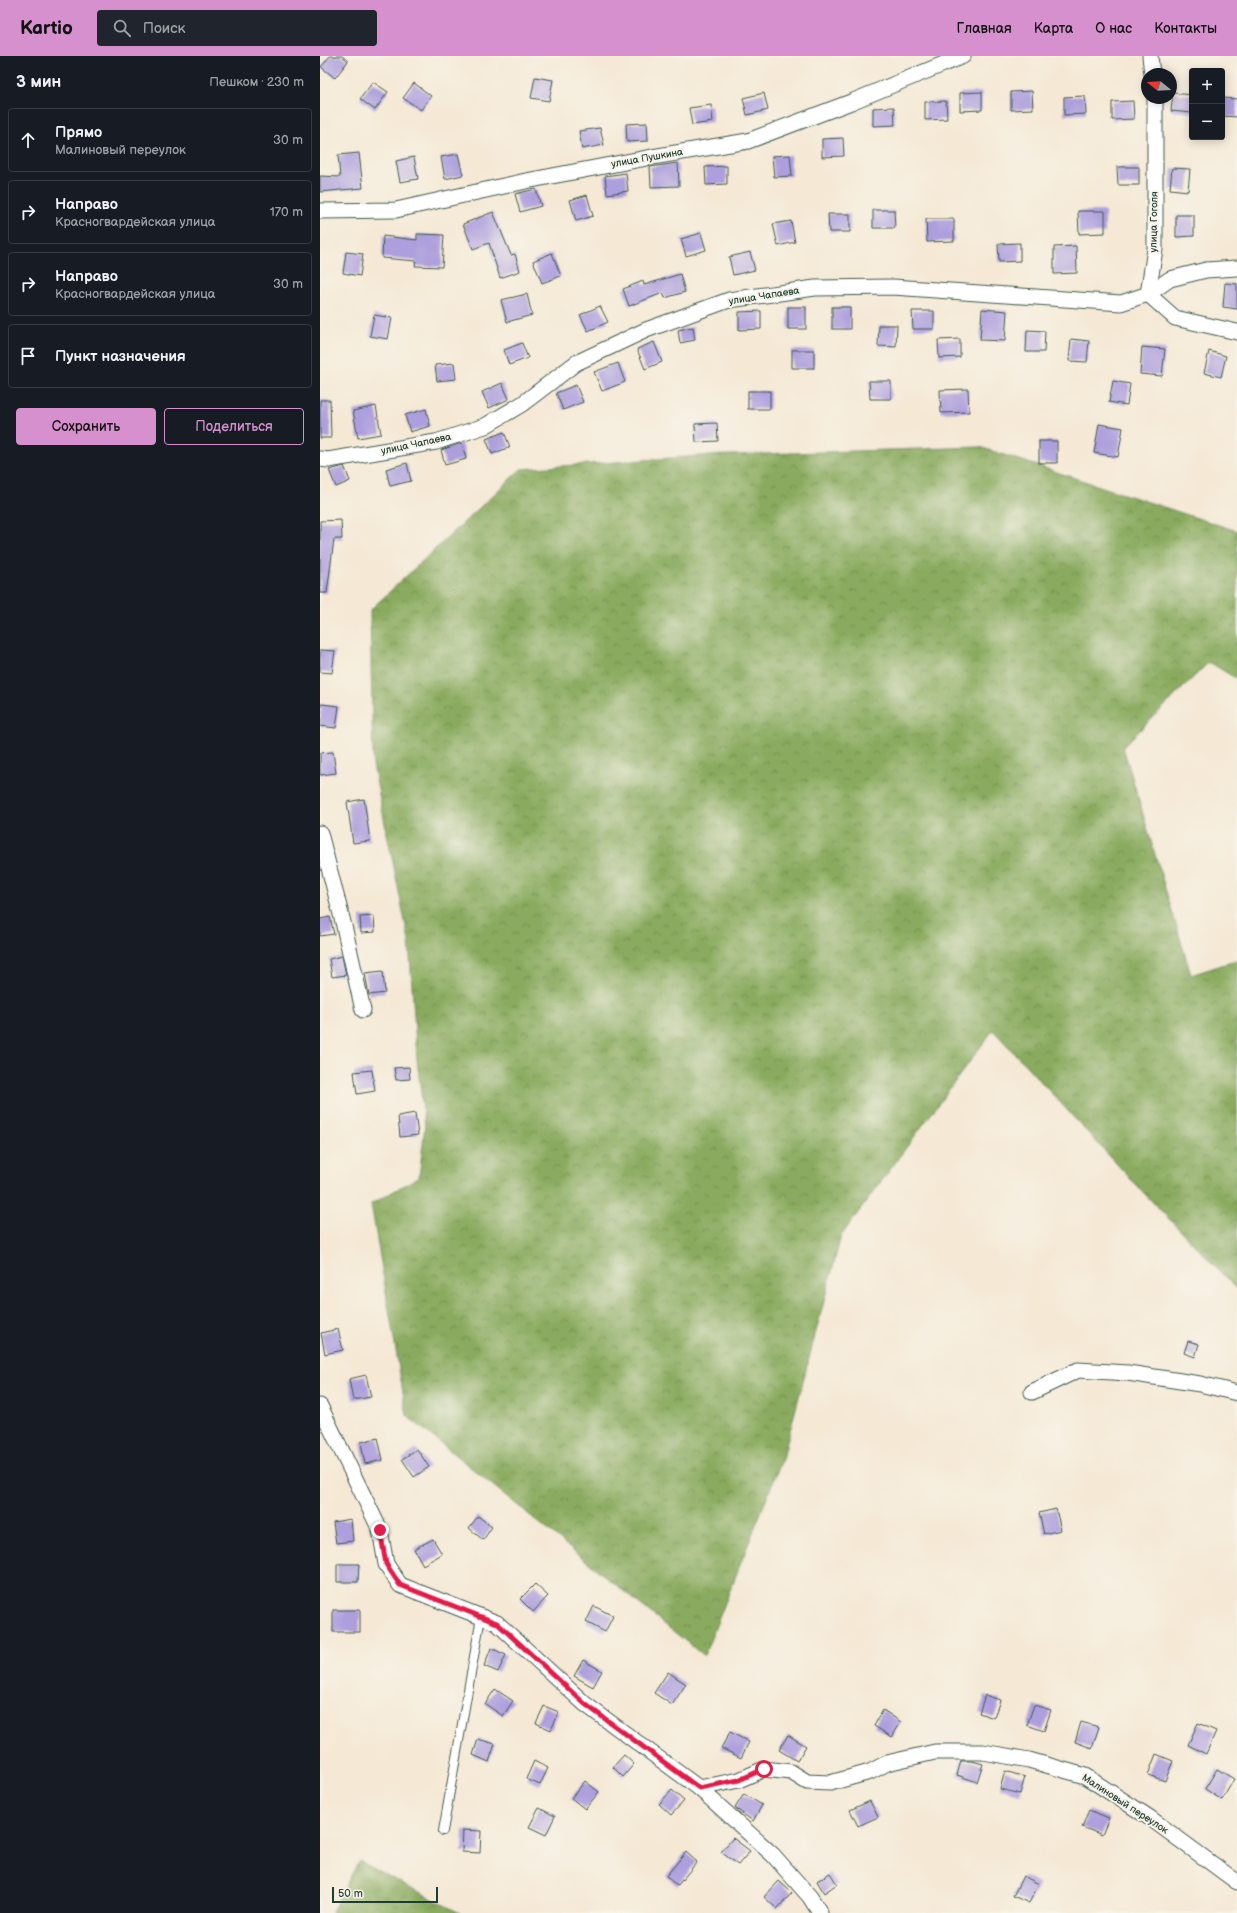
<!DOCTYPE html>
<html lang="ru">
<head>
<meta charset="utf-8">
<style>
	body { margin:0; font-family:"Balsamiq Sans",sans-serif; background:#20242c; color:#f1f3f6 }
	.controls { position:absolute; right:12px; top:12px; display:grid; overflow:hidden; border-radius:4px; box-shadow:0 2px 10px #0003 }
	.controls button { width:36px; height:36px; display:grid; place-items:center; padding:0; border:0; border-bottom:1px solid #363941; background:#171b24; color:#f1f3f6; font:20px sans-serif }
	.compass { position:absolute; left:821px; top:12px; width:36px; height:36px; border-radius:50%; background:#171b24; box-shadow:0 2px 10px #0003; rotate:288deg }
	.scale { position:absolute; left:12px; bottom:10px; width:106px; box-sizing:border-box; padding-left:4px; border:2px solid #1f3d34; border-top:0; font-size:11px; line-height:14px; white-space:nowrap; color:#1f3d34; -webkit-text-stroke:3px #f7f3e8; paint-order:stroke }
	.stop { position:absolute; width:12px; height:12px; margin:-9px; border:3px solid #e11d48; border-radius:50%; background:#fff }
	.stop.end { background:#e11d48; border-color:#fff; box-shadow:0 1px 4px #0008 }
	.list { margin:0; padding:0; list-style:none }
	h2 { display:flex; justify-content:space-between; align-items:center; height:52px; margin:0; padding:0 16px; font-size:17px }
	h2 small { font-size:13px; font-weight:400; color:#9ea1a6 }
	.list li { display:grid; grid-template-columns:26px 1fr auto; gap:12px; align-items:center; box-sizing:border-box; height:64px; margin:0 8px 8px; padding:0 8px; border:1px solid #363941; border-radius:4px }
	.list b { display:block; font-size:15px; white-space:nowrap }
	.list p { margin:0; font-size:13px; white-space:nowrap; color:#9ea1a6 }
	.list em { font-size:13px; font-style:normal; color:#9ea1a6 }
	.actions { display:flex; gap:8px; padding:12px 16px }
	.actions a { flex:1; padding:9px 0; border:1px solid #d690ce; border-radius:4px; text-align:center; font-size:14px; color:#d690ce }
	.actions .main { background:#d690ce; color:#111 }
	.icon { flex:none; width:22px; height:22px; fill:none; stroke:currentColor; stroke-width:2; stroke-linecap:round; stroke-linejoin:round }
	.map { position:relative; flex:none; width:917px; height:1857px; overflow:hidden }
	header { display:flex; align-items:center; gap:24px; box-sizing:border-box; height:56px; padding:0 20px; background:#d690ce; color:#111 }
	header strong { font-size:19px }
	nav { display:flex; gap:22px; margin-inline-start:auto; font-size:14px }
	.search { width:280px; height:36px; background:#20242c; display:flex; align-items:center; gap:10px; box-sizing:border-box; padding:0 14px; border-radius:4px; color:#9ea1a6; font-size:15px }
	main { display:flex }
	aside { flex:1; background:#171b24 }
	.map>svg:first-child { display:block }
</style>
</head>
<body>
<header>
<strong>Kartio</strong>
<div class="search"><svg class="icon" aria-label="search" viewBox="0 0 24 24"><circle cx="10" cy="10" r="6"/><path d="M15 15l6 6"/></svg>Поиск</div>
<nav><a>Главная</a><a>Карта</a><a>О нас</a><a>Контакты</a></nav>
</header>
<main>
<aside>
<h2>3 мин<small>Пешком · 230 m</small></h2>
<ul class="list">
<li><svg class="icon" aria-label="ahead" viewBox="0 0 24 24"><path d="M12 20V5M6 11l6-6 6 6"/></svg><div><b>Прямо</b><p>Малиновый переулок</p></div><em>30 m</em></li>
<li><svg class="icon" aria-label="right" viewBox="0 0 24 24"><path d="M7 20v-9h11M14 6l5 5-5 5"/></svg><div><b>Направо</b><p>Красногвардейская улица</p></div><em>170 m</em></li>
<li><svg class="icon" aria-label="right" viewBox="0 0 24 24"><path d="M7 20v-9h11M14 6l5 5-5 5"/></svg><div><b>Направо</b><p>Красногвардейская улица</p></div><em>30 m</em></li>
<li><svg class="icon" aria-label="arrive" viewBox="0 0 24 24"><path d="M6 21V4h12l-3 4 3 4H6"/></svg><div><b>Пункт назначения</b></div></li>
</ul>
<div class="actions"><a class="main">Сохранить</a><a>Поделиться</a></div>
</aside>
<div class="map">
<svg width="917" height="1857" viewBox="0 0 917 1857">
	<defs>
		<pattern id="forest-crowns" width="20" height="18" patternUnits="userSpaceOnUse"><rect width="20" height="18" fill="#8aab5f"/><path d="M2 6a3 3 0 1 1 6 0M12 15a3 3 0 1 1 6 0" fill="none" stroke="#708c4f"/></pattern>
	</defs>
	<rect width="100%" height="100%" fill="#f7f3e8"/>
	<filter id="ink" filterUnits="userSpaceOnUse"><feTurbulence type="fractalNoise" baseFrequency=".025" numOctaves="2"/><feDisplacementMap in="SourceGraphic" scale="8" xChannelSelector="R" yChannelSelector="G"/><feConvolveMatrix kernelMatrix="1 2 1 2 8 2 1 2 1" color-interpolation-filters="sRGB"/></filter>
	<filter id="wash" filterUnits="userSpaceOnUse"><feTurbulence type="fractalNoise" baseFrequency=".012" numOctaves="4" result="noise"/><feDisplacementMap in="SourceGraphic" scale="16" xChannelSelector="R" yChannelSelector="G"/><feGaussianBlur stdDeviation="0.9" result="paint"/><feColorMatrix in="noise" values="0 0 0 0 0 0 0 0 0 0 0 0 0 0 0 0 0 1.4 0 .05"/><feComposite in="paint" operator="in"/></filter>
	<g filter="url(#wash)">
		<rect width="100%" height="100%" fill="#f5e9d5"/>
		<g fill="url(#forest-crowns)" stroke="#54744a">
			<path d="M660,391l257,84v148l-28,-17 -86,85 68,228 46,-15v329l-98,-101 -146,-158 -152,206 -57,218 -80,202 -297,-240 -36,-212 48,-27 6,-51 -8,-66 -8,-119 -36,-176 -3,-155 151,-141 177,-13z"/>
			<path d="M39,1805l101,52h-129z"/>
		</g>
		<g id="blocks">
			<g fill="#ad9fdd">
				<path d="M10,0h12l6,5 -13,17 -14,-11z"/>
				<path d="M215,21l18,3 -4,21 -18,-3z"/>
				<path d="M53,26l15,10 -13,18 -15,-11z"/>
				<path d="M94,27l17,13 -10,14 -18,-12z"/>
				<path d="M712,35l1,18 -22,1v-18z"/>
				<path d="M662,36v18l-22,1v-18z"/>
				<path d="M444,37l4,17 -21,5 -4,-17z"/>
				<path d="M853,37l19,2v18l-21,-2z"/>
				<path d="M765,40l1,18 -22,1v-18z"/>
				<path d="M902,42l15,1v18l-15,-1z"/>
				<path d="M626,45l1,18 -22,1v-18z"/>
				<path d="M813,45l1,18 -22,1v-18z"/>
				<path d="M391,49l2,17 -21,3 -3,-17z"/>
				<path d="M574,51l1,18 -22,1v-18z"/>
				<path d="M327,67l1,18 -21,1 -1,-18z"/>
				<path d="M280,72l4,17 -22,4 -3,-18z"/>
				<path d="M523,82l1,18 -22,1v-18z"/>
				<path d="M39,97l4,35 -43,4v-16l20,1 -2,-22z"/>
				<path d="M138,98l5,21 -18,4 -4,-22z"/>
				<path d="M470,99l2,21 -18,1 -2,-21z"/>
				<path d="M94,101l4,22 -18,3 -4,-21z"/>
				<path d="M358,107l1,23 -28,1 -1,-20z"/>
				<path d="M407,110v18l-21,1 -1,-18z"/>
				<path d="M797,111h22v18h-21z"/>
				<path d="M852,112l18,1 -2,22 -18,-2z"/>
				<path d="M306,117l2,18 -21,3 -2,-18z"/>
				<path d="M216,133l5,17 -21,6 -5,-18z"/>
				<path d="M267,139l6,21 -17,5 -6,-21z"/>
				<path d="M553,154h21l1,18h-22z"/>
				<path d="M758,155h27v22l-26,1z"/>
				<path d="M173,156l18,43 4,-1 5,17 -20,7 -11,-35 -16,6 -10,-25z"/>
				<path d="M508,158h22v18h-21z"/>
				<path d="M856,159h18v21l-18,1z"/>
				<path d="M606,163h28v22l-27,1z"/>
				<path d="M471,165l4,21 -17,4 -5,-22z"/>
				<path d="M381,177l5,17 -20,6 -5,-17z"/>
				<path d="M97,178l27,1 -2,32 -27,-1 1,-5 -34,-3 1,-22 34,4z"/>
				<path d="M700,187v18l-21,1 -1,-18z"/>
				<path d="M756,190l1,27 -23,1v-27z"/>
				<path d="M26,196l17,2 -3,22 -17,-3z"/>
				<path d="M430,196l5,18 -22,5 -4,-18z"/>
				<path d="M232,197l9,23 -19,7 -9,-22z"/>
				<path d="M360,218l5,18 -20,6 -2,-5 -34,13 -6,-17 20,-8 1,4z"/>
				<path d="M905,227l12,1v25l-14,-2z"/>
				<path d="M207,238l5,21 -25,7 -6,-22z"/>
				<path d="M280,250l8,16 -20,9 -8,-16z"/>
				<rect x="468" y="251" width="18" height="22"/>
				<rect x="512" y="251" width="18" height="22"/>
				<path d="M662,253l25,2 -2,30 -25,-1z"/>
				<path d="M441,255v18l-22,1v-18z"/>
				<path d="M592,255h22v18h-21z"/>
				<path d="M54,259l18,3 -4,21 -18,-3z"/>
				<path d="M559,269h18l-1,22 -18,-1z"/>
				<path d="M373,271l2,13 -15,3 -2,-13z"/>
				<path d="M707,274l18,1 -1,21h-18z"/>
				<path d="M640,283v18l-21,1 -1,-18z"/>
				<path d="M751,283l18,2 -2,21 -18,-1z"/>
				<path d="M334,286l8,20 -17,7 -8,-20z"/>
				<path d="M202,287l6,15 -19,7 -5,-15z"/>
				<path d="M822,291l23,2 -3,27 -22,-2z"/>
				<rect x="472" y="294" width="22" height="18"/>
				<path d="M889,295l17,5 -5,21 -17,-4z"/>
				<path d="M134,307l2,16 -19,2 -2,-16z"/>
				<path d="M298,307l7,19 -23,9 -8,-19z"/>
				<path d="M549,325h22v18h-21z"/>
				<path d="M793,325l17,3 -3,21 -18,-3z"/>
				<path d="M182,327l7,16 -20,9 -7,-16z"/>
				<path d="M256,329l7,17 -20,8 -7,-17z"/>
				<path d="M648,333l1,23 -28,1 -1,-23z"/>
				<rect x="428" y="335" width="22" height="18"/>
				<path d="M0,344h10l1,38h-11z"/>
				<path d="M56,350l5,28 -23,4 -5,-27z"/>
				<path d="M106,353l4,17 -20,6 -5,-17z"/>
				<path d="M397,367l1,18 -22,1 -1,-18z"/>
				<path d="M779,368l24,4 -5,29 -24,-4z"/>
				<path d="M184,376l6,15 -18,7 -6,-15z"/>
				<rect x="719" y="385" width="18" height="22"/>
				<path d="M142,387l4,16 -21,6 -4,-15z"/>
				<path d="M87,407l4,18 -21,5 -4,-17z"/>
				<path d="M24,410l6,15 -14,6 -7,-17z"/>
				<path d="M21,464l1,19h-8l-7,54h-7v-72z"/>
				<path d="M0,594l15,1 -3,22 -12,-1z"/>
				<path d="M1,648l18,2 -3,22 -16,-2z"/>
				<path d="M13,696l3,21 -16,2v-22z"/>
				<path d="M44,743l6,42 -17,2 -6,-41z"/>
				<path d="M54,860l1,16 -14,1 -1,-16z"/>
				<path d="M10,861l4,17 -14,2v-17z"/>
				<path d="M22,900l4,19 -14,2 -3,-18z"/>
				<path d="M63,915l2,22 -16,2 -4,-22z"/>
				<path d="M89,1011l1,12 -14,1 -2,-12z"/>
				<path d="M52,1014l3,21 -18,3 -3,-22z"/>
				<path d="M95,1057l3,22 -18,2 -2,-21z"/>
				<path d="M18,1273l5,21 -18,4 -4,-21z"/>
				<path d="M868,1285l11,3 -4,13 -11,-4z"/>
				<path d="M46,1319l5,22 -18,3 -4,-21z"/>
				<path d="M58,1382l5,22 -18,4 -4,-22z"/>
				<path d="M97,1393l12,18 -15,10 -12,-18z"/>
				<path d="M736,1453l5,21 -17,4 -5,-21z"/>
				<path d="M158,1460l14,11 -9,13 -14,-12z"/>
				<path d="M31,1463l2,22 -17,2 -3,-21z"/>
				<path d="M113,1483l9,15 -19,11 -9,-16z"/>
				<path d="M17,1508h22l-1,18h-21z"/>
				<path d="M215,1528l13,12 -15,16 -13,-13z"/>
				<path d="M274,1550l19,10 -8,16 -19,-10z"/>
				<rect x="13" y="1554" width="27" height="22"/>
				<path d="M171,1592l15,7 -8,17 -14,-6z"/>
				<path d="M263,1604l19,11 -9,16 -19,-11z"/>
				<path d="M348,1616l18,12 -14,21 -18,-12z"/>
				<path d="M175,1633l18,12 -10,15 -18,-12z"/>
				<path d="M665,1639l15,5 -6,18 -15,-5z"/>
				<path d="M714,1649l17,5 -7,21 -17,-6z"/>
				<path d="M224,1650l15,6 -8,18 -15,-7z"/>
				<path d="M563,1654l18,12 -9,15 -18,-11z"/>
				<path d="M761,1666l18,5 -7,21 -17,-6z"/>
				<path d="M878,1667l18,8 -10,23 -18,-9z"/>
				<path d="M410,1676l19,10 -8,16 -20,-10z"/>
				<path d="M468,1679l18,11 -9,15 -18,-11z"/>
				<path d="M158,1683l17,5 -6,18 -16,-7z"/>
				<path d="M836,1698l17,7 -8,20 -17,-6z"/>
				<path d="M304,1699l10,9 -11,13 -10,-10z"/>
				<path d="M214,1705l14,7 -8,17 -14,-6z"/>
				<path d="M641,1705h11l11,3 -6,18 -20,-7z"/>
				<path d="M897,1713l17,10 -12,21 -17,-11z"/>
				<path d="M685,1715l20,6 -5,17 -20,-5z"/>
				<path d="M265,1725l14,11 -14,17 -14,-11z"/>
				<path d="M352,1734l12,11 -13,14 -12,-11z"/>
				<path d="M424,1738l18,11 -9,16 -18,-13z"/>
				<path d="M550,1745l8,16 -20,9 -8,-16z"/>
				<path d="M219,1752l16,8 -9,19 -17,-8z"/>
				<path d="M769,1754l20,8 -7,17 -20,-8z"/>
				<path d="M143,1774l18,1 -1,22 -18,-1z"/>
				<path d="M413,1782l17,13 -12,14 -17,-13z"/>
				<path d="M366,1796l11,10 -20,24 -11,-10z"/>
				<path d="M510,1817l7,11 -13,9 -7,-12z"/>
				<path d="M703,1820l16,8 -10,19 -16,-7z"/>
				<path d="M459,1825l13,12 -15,16 -13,-12z"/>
			</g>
		</g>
	</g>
	<g filter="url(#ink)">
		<use href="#blocks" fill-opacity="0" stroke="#3f574c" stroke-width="1"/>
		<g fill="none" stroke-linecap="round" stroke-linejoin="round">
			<defs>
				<path id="lane" d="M123,1775l38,-214"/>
				<g id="street">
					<path d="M830,0l2,18"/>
					<path d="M835,42v151l-7,45 27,24 62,14"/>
					<path d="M0,155l76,-1 130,-29 126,-24 96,-16 103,-39 112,-46"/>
					<path d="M0,403l8,1 108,-18 49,-16 37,-22 54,-41 70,-33 83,-30 86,-12 78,-1 228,16 27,-9 22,-15 36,-9 31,-2"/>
					<path d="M0,777l24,93 19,84"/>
					<path d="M712,1336l46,-22 50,3 72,11 37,9"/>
					<path d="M0,1350l60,124 6,34 14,21 97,38 88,81 114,84 74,67 37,42 10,16"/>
					<path d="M379,1732l40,-8 25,-11 27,3 16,10 23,1 40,-11 17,-9 48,-11h48l46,8 56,16 65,42 87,64"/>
				</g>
			</defs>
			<use href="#lane" stroke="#3f574c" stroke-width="10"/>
			<use href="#street" stroke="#3f574c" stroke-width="17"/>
			<use href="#lane" stroke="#fff" stroke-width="8"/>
			<use href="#street" stroke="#fff" stroke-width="15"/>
		</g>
	</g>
	<g fill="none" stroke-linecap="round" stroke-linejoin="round" filter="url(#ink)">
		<path stroke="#e11d48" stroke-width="5" d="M60,1474l6,34 14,21 97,38 88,81 114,84 40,-8 25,-11"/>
	</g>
	<g text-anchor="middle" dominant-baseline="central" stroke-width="4" stroke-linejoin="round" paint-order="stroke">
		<g font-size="10" fill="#1f3d34" stroke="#f7f3e8">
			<text transform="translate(327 102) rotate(-10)">улица Пушкина</text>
			<text transform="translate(834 166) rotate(-89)">улица Гоголя</text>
			<text transform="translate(444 240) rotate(-9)">улица Чапаева</text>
			<text transform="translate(96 388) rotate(-12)">улица Чапаева</text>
			<text transform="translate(805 1748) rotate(33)">Малиновый переулок</text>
		</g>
	</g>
</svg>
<div class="controls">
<button>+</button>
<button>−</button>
</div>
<svg class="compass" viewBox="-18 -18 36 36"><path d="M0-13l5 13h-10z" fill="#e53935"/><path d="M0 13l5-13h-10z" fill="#9ea1a6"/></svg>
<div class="scale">50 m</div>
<div class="stop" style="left:444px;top:1713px"></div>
<div class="stop end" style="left:60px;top:1474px"></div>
</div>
</main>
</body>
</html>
